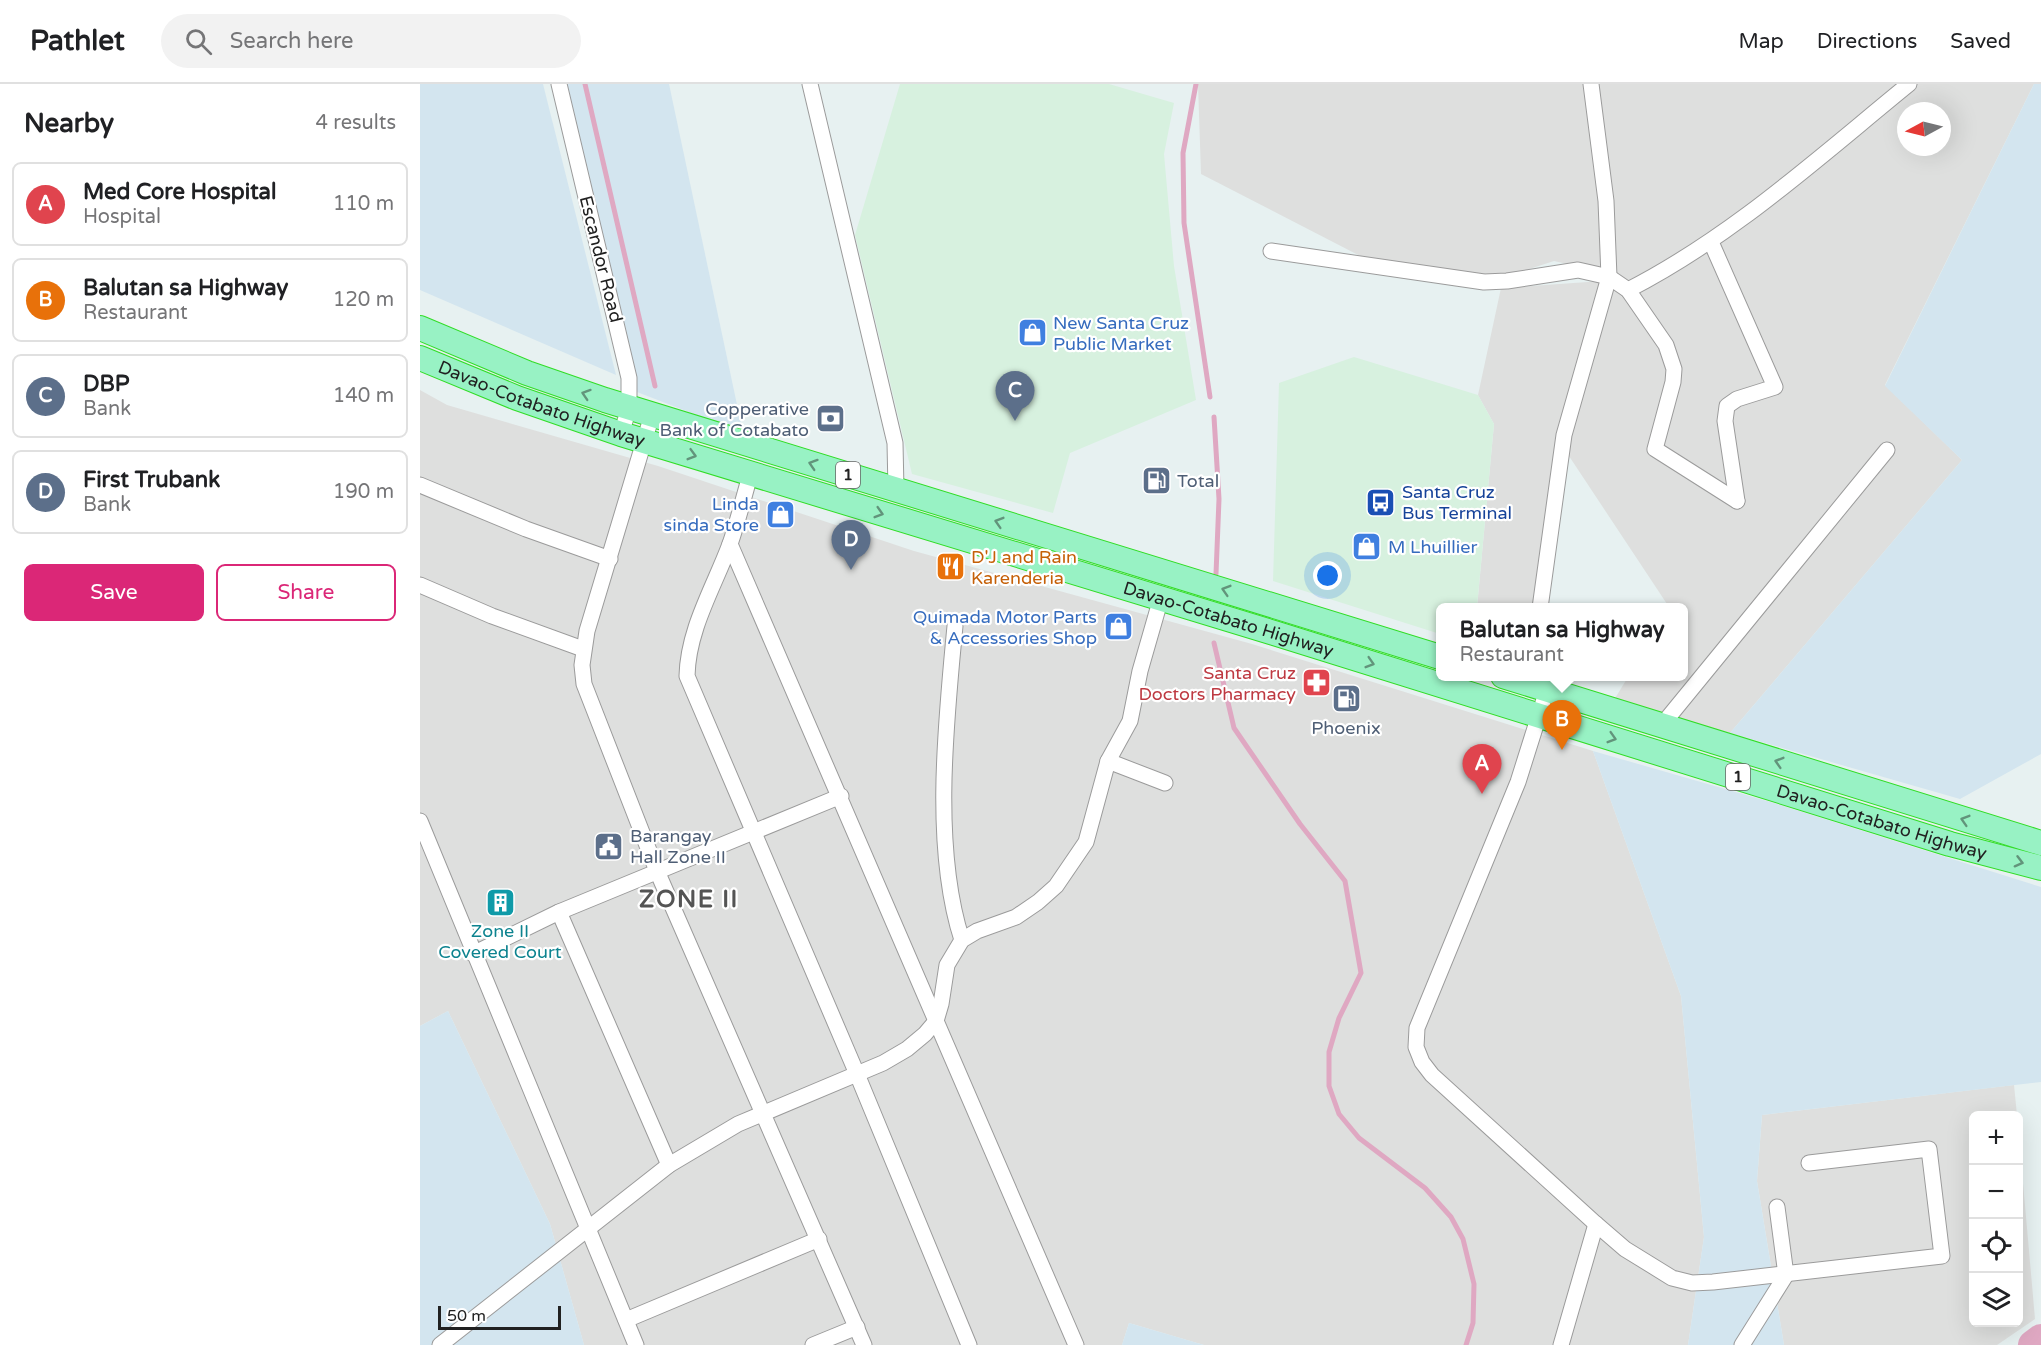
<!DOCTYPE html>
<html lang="en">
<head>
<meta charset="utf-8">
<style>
	body { margin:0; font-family:"Varela Round",sans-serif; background:#f2f2f2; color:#202124 }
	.controls { position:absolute; right:18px; bottom:18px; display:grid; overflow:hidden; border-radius:9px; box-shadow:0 6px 24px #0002 }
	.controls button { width:54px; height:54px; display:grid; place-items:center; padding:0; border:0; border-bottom:2px solid #e0e0e0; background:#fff; color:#202124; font:30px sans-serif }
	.compass { position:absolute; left:1477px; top:18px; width:54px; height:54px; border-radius:50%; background:#fff; box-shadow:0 6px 24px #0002; rotate:263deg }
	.scale { position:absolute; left:18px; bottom:15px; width:123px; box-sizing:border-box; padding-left:6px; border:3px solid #212121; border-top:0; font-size:16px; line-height:21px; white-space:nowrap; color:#212121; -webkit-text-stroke:4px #fff; paint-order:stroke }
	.you { position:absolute; left:908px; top:492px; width:21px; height:21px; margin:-15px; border:4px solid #fff; border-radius:50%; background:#1a73e8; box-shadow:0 0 0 9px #1a73e833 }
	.badge { display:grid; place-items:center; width:39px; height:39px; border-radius:50%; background:#db2777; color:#fff; font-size:20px; font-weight:700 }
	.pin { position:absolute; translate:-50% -50px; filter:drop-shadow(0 2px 3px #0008) }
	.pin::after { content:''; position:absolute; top:32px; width:21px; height:18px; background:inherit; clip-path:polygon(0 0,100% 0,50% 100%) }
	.popup { position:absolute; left:1016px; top:519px; width:252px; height:78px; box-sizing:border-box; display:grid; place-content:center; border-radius:9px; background:#fff; filter:drop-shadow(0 2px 4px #0005); font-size:20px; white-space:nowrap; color:#757577 }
	.popup b { font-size:22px; color:#202124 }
	.popup::after { content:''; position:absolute; left:50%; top:100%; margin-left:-12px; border:12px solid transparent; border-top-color:#fff }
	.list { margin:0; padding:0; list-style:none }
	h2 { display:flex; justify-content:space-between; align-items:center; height:78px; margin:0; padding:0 24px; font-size:26px }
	h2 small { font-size:20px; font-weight:400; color:#757577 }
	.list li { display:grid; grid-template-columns:39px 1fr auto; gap:18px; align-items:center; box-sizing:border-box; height:84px; margin:0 12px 12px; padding:0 12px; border:2px solid #e0e0e0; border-radius:9px }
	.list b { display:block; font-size:22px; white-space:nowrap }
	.list p { margin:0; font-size:20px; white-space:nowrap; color:#757577 }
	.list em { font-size:20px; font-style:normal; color:#757577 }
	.actions { display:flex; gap:12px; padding:18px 24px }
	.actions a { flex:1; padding:14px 0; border:2px solid #db2777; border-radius:9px; text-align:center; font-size:21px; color:#db2777 }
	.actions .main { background:#db2777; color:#fff }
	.icon { flex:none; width:33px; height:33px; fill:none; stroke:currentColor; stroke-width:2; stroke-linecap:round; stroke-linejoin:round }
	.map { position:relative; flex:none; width:1621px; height:1261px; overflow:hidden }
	header { display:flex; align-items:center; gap:36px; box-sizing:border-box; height:84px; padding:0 30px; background:#fff; border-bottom:2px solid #e0e0e0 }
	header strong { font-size:28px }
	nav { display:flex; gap:33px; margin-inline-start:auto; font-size:21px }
	.search { width:420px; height:54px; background:#f2f2f2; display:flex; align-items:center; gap:15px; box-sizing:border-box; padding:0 21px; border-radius:33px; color:#757577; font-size:22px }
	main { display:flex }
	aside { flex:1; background:#fff }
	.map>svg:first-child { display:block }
</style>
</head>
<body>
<header>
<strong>Pathlet</strong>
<div class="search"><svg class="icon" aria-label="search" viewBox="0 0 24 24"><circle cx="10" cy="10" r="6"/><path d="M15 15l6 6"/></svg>Search here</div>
<nav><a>Map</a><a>Directions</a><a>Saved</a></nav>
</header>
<main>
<aside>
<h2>Nearby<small>4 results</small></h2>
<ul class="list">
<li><span class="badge" style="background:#e0444e">A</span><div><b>Med Core Hospital</b><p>Hospital</p></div><em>110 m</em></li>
<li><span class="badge" style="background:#e8710a">B</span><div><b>Balutan sa Highway</b><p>Restaurant</p></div><em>120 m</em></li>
<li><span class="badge" style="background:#5c6f8a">C</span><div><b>DBP</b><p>Bank</p></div><em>140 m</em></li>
<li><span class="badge" style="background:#5c6f8a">D</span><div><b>First Trubank</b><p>Bank</p></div><em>190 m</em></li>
</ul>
<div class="actions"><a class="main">Save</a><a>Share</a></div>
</aside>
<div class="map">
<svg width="1621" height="1261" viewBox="0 0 1621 1261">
	<rect width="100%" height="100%" fill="#e7f1f1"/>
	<g fill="#dedfde" fill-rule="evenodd">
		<path d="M778,0h836l-149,301 77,75 -232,273 -116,-33 14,-23 56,-1v-68l-15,-1 -106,-160 51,-172 -60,-14 -65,21 -123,-23 -165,-85zM1486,27h36v36h-36z"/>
		<path d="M1182,197l-46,153 -20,173 -59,1 17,-184 -16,-29 23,-107z"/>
		<path d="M0,306l27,15 211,61 256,85 338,93 341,107 88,245 23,241 -16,108h-484l-75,-22 -7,22h-538l-34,-121 -102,-213 -28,15z"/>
		<path d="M1594,1001l3,30 -43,1v206h44l1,-185 16,182 -38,26h-213l-27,-164 5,-66z"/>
	</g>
	<g fill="#d7f1df">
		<path d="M480,0h209l65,19 -10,51 10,112 22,134 -126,53 -17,60 -141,-39 -57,-239z"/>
		<path d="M934,273l124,38 16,29 -17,183 -37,1v26l-167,-53 6,-198z"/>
	</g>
	<g fill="#d3e5ef">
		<path d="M0,0h123l73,291 -196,-85z"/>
		<path d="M146,0h103l74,349 -106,-41z"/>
		<path d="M1614,0h7v670l-81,45 -230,-66 232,-273 -77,-74z"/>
		<path d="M1173,667l181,52 267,84v195l-279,33 -5,66 27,164h-96l16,-108 -23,-241z"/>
		<path d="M28,927l102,213 34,121h-164v-319z"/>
		<path d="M709,1239l75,22h-82z"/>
	</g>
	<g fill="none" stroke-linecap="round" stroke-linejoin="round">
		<g stroke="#dfa8c2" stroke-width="5">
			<path d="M165,0l70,302"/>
			<path d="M776,0l-13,69 1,70 26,174"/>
			<path d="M794,333l5,82 -3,75"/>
			<path d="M794,559l20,85 66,96 45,57 16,92 -22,45 -10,34v34l10,28 20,24 66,50 26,29 12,22 11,45 -1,39 -7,22"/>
		</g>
		<path stroke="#dfa8c2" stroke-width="30" d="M1613,1261l8,-6"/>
		<defs>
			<g id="minor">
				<path d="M139,0l70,294v30l-8,26"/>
				<path d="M390,0l85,359 1,47"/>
				<path d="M1291,158l64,145 -38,12 -10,7 -2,15 12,80"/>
				<path d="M851,167l213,31 23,-1 71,-11 31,7 19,13 38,55 8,24 -1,13 -18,67 82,52"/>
				<path d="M1208,206c105,-54 190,-132 281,-206"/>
				<path d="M232,331l-65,216 -5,34 2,19 73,187 207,474"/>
				<path d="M331,388c-7,24 -13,49 -21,72 -16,43 -42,85 -43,132l170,398 112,271"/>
				<path d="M0,401l106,44 84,30"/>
				<path d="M310,460l346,801"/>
				<path d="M0,501l72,31 91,33"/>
				<path d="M1120,524l24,-173 45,-158 -3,-76 -15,-117"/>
				<path d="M535,542c-9,96 -23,221 7,314"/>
				<path d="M1127,606l-29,92 -101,246 -1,19 6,15 10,13 164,149 29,25 47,29 20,5 21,-1 229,-26 -13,-107 -120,14"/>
				<path d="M1242,641l225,-275"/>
				<path d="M688,677l57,22"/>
				<path d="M0,737l216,524"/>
				<path d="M139,828l110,253"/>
				<path d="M53,870l86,-42 282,-116"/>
				<path d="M206,1236l193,-81"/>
				<path d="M20,1261l229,-180 69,-41 145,-61 24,-14 18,-15 11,-13 5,-17 6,-39 15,-25 15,-9 39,-14 22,-15 18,-16 30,-44 22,-81 22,-40 10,-50 21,-73"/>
				<path d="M393,1261l44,-18"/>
				<path d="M1141,1261l35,-121"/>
				<path d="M1322,1261l44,-70 -9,-68"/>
			</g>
			<g id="trunk">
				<path d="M0,244l107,45 78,27 835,257"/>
				<path id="s1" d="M0,274l97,40 104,36 653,199 676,211 91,24"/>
				<path d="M1083,592l538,167"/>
			</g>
		</defs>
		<use href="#minor" stroke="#9b9b9b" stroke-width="17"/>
		<use href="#trunk" stroke="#31dd26" stroke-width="26"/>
		<use href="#minor" stroke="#fff" stroke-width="15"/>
		<use href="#trunk" stroke="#98f2c4" stroke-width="24"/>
	</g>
	<defs><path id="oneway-chevron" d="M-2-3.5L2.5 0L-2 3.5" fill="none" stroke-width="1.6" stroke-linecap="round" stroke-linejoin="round" transform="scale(1.5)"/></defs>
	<g stroke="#62947b">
		<use href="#oneway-chevron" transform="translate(166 310) rotate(-162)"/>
		<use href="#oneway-chevron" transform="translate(272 371) rotate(16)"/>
		<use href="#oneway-chevron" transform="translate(393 380) rotate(-162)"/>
		<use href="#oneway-chevron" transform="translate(459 429) rotate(17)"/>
		<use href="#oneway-chevron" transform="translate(579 438) rotate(-163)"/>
		<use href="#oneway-chevron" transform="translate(806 506) rotate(-163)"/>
		<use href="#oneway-chevron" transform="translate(950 579) rotate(17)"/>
		<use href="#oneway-chevron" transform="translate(1192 654) rotate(17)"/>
		<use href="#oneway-chevron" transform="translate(1359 678) rotate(-163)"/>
		<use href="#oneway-chevron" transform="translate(1545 736) rotate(-163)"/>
		<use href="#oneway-chevron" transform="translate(1599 778) rotate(15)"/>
	</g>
	<defs>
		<symbol id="shop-square" viewBox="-11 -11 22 22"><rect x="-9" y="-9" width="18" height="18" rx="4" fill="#3f7fe0" stroke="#fff"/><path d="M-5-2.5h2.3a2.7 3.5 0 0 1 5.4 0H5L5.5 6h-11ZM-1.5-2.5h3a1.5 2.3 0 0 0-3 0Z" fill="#fff"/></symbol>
		<symbol id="bank-square" viewBox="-11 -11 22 22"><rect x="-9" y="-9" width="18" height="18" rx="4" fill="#5c6f8a" stroke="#fff"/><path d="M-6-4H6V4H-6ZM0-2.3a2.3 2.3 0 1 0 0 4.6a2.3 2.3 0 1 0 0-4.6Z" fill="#fff"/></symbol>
		<symbol id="fuel-square" viewBox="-11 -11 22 22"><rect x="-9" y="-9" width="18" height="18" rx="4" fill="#5c6f8a" stroke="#fff"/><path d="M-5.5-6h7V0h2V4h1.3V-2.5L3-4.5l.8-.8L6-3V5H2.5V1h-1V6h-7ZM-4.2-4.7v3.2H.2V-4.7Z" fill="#fff"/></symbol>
		<symbol id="bus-square" viewBox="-11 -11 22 22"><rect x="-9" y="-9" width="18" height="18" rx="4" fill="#1a4fb4" stroke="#fff"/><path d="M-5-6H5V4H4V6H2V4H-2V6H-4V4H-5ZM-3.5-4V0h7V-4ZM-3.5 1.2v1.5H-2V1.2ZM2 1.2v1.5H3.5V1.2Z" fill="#fff"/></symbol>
		<symbol id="restaurant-square" viewBox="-11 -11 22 22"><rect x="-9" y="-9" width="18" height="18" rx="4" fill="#e8710a" stroke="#fff"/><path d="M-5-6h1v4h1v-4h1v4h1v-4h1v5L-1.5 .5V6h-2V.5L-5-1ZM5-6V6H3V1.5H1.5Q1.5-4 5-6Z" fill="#fff"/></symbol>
		<symbol id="pharmacy-square" viewBox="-11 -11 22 22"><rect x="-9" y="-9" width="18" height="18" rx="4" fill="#e0444e" stroke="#fff"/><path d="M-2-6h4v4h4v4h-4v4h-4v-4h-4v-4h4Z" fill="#fff"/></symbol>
		<symbol id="civic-square" viewBox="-11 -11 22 22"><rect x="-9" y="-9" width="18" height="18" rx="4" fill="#5c6f8a" stroke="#fff"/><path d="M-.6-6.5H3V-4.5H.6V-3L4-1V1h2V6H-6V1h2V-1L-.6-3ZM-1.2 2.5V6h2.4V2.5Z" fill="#fff"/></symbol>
		<symbol id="building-square" viewBox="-11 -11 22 22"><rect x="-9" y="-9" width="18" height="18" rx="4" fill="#0f9aa8" stroke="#fff"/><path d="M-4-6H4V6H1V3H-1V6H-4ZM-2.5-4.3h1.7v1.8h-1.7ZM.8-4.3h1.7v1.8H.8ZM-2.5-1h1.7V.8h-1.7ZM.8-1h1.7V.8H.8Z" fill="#fff"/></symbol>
	</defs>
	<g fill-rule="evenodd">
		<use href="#shop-square" x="596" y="232" width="33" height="33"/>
		<use href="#bank-square" x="394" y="318" width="33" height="33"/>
		<use href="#fuel-square" x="720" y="380" width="33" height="33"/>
		<use href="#bus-square" x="944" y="402" width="33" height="33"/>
		<use href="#shop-square" x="344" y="414" width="33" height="33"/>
		<use href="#shop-square" x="930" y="446" width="33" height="33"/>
		<use href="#restaurant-square" x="514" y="466" width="33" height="33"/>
		<use href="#shop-square" x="682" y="526" width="33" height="33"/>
		<use href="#pharmacy-square" x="880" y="582" width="33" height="33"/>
		<use href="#fuel-square" x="910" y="598" width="33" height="33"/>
		<use href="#civic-square" x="172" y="746" width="33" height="33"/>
		<use href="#building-square" x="64" y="802" width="33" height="33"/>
	</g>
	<g text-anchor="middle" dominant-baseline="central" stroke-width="4.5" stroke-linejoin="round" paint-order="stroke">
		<g fill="#fff" stroke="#646464" stroke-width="1.5">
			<rect x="416" y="378" width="24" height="26" rx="4.5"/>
			<rect x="1306" y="680" width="24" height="26" rx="4.5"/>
		</g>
		<g font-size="16" font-weight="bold" fill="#212121">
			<text x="428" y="391">1</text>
			<text x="1318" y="693">1</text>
		</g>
		<g font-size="18" fill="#212121" stroke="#fff">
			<text transform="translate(181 175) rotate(76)">Escandor Road</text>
			<text stroke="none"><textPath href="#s1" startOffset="130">Davao-Cotabato Highway</textPath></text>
			<text stroke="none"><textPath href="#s1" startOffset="850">Davao-Cotabato Highway</textPath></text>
			<text stroke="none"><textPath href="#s1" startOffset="1534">Davao-Cotabato Highway</textPath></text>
		</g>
		<g font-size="18" fill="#366cbe" stroke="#fff" text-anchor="start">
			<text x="633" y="239">New Santa Cruz<tspan x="633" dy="21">Public Market</tspan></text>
			<text x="339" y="420" text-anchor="end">Linda<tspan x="339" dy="21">sinda Store</tspan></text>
			<text x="968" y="463">M Lhuillier</text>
			<text x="677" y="533" text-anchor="end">Quimada Motor Parts<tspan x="677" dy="21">&amp; Accessories Shop</tspan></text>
		</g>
		<g font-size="18" fill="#4e5e75" stroke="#fff" text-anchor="start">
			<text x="389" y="325" text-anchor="end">Copperative<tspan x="389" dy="21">Bank of Cotabato</tspan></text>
			<text x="757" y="397">Total</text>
			<text x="926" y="644" text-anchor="middle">Phoenix</text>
			<text x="210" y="752">Barangay<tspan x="210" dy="21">Hall Zone II</tspan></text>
		</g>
		<g font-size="18" fill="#164399" stroke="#fff" text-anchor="start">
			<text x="982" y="408">Santa Cruz<tspan x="982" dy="21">Bus Terminal</tspan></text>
		</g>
		<g font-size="18" fill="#c56008" stroke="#fff" text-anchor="start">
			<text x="551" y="473">D'J and Rain<tspan x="551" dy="21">Karenderia</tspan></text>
		</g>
		<g font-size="18" fill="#be3a42" stroke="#fff" text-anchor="end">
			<text x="876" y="589">Santa Cruz<tspan x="876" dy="21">Doctors Pharmacy</tspan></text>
		</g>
		<g font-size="18" fill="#0d838f" stroke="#fff">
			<text x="80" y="847">Zone II<tspan x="80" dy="21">Covered Court</tspan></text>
		</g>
		<g font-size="24" font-weight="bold" letter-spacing="1.5" fill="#545454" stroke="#fff">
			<text x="269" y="815">ZONE II</text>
		</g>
	</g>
</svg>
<div class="controls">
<button>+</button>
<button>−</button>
<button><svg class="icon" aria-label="locate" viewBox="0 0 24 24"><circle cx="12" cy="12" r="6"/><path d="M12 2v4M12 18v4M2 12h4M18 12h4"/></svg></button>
<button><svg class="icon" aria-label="layers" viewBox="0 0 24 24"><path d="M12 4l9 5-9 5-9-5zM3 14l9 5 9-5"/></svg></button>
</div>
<svg class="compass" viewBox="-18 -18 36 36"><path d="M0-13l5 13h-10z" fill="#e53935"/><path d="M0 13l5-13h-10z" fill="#757577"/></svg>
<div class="scale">50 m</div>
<div class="you"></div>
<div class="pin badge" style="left:1062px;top:710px;background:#e0444e">A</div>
<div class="pin badge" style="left:1142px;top:666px;background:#e8710a">B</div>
<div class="popup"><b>Balutan sa Highway</b>Restaurant</div>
<div class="pin badge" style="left:595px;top:337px;background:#5c6f8a">C</div>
<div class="pin badge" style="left:431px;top:486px;background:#5c6f8a">D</div>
</div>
</main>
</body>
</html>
